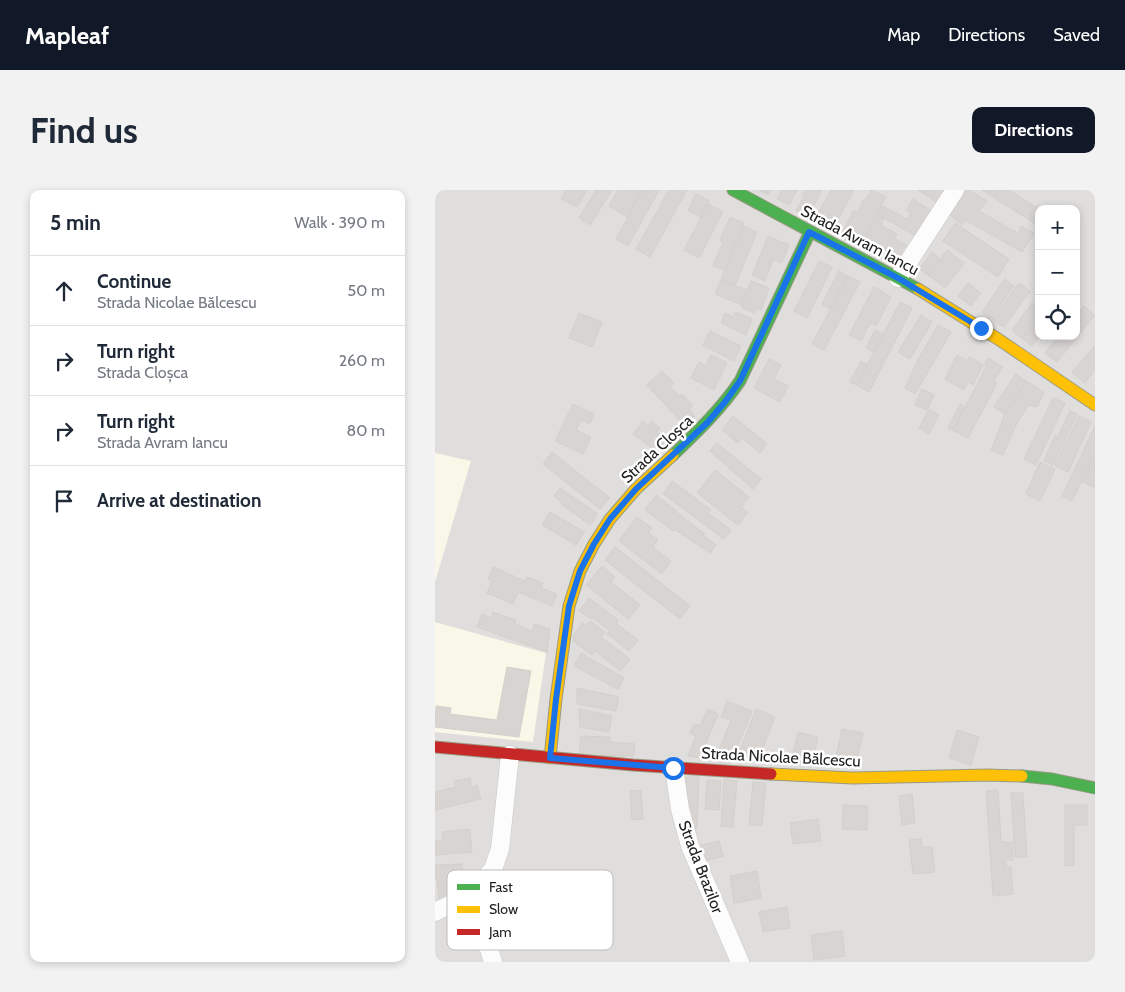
<!DOCTYPE html>
<html lang="en">
<head>
<meta charset="utf-8">
<style>
	body { margin:0; font-family:Cabin,sans-serif; background:#f2f2f3; color:#1f2937 }
	.controls { position:absolute; right:15px; top:15px; display:grid; overflow:hidden; border-radius:10px; box-shadow:0 2px 8px #0003 }
	.controls button { width:45px; height:45px; display:grid; place-items:center; padding:0; border:0; border-bottom:1px solid #e0e1e3; background:#fff; color:#1f2937; font:25px sans-serif }
	.stop { position:absolute; width:15px; height:15px; margin:-11px; border:4px solid #1a73e8; border-radius:50%; background:#fff }
	.stop.end { background:#1a73e8; border-color:#fff; box-shadow:0 1px 5px #0008 }
	.list { margin:0; padding:0; list-style:none }
	h2 { display:flex; justify-content:space-between; align-items:center; height:65px; margin:0; padding:0 20px; font-size:21px }
	h2 small { font-size:16px; font-weight:400; color:#747a83 }
	.list li { display:grid; grid-template-columns:32px 1fr auto; gap:15px; align-items:center; box-sizing:border-box; height:70px; padding:0 20px; border-top:1px solid #e0e1e3 }
	.list b { display:block; font-size:19px; white-space:nowrap }
	.list p { margin:0; font-size:16px; white-space:nowrap; color:#747a83 }
	.list em { font-size:16px; font-style:normal; color:#747a83 }
	.icon { flex:none; width:28px; height:28px; fill:none; stroke:currentColor; stroke-width:2; stroke-linecap:round; stroke-linejoin:round }
	.map { position:relative; flex:none; width:660px; height:772px; overflow:hidden; border-radius:10px }
	header { display:flex; align-items:center; gap:30px; box-sizing:border-box; height:70px; padding:0 25px; background:#111827; color:#fff }
	header strong { font-size:24px }
	nav { display:flex; gap:28px; margin-inline-start:auto; font-size:18px }
	.intro { display:flex; align-items:center; justify-content:space-between; box-sizing:border-box; height:120px; padding:0 30px }
	h1 { margin:0; font-size:35px }
	.button { padding:12px 22px; border-radius:10px; background:#111827; color:#fff; font-size:18px; font-weight:700 }
	main { display:flex; gap:30px; padding:0 30px }
	aside { flex:1; background:#fff; border-radius:10px; box-shadow:0 2px 8px #0003 }
	.map>svg:first-child { display:block }
</style>
</head>
<body>
<header>
<strong>Mapleaf</strong>
<nav><a>Map</a><a>Directions</a><a>Saved</a></nav>
</header>
<div class="intro"><h1>Find us</h1><a class="button">Directions</a></div>
<main>
<aside>
<h2>5 min<small>Walk · 390 m</small></h2>
<ul class="list">
<li><svg class="icon" aria-label="ahead" viewBox="0 0 24 24"><path d="M12 20V5M6 11l6-6 6 6"/></svg><div><b>Continue</b><p>Strada Nicolae Bălcescu</p></div><em>50 m</em></li>
<li><svg class="icon" aria-label="right" viewBox="0 0 24 24"><path d="M7 20v-9h11M14 6l5 5-5 5"/></svg><div><b>Turn right</b><p>Strada Cloșca</p></div><em>260 m</em></li>
<li><svg class="icon" aria-label="right" viewBox="0 0 24 24"><path d="M7 20v-9h11M14 6l5 5-5 5"/></svg><div><b>Turn right</b><p>Strada Avram Iancu</p></div><em>80 m</em></li>
<li><svg class="icon" aria-label="arrive" viewBox="0 0 24 24"><path d="M6 21V4h12l-3 4 3 4H6"/></svg><div><b>Arrive at destination</b></div></li>
</ul>
</aside>
<div class="map">
<svg width="660" height="772" viewBox="0 0 660 772">
	<rect width="100%" height="100%" fill="#f0eeeb"/>
	<path fill="#dfdedc" fill-rule="evenodd" d="M0,0h660v772h-660zM604,19h37v127h-37z"/>
	<g fill="#f8f7e8">
		<path d="M0,263l36,8 -36,121z"/>
		<path d="M0,432l111,31 -13,89 -98,-10z"/>
	</g>
	<g fill="#d7d4d2" stroke="#d3d0cc">
		<path d="M131,0h21l-10,17 -16,-8z"/>
		<path d="M161,0h16l-22,35 -11,-7z"/>
		<path d="M183,0h24l-15,27 -18,-11z"/>
		<path d="M208,0h16l-31,56 -12,-7z"/>
		<path d="M234,0h18l-37,67 -14,-8z"/>
		<path d="M324,0h12l-3,5z"/>
		<path d="M347,0h15l-8,15 -12,-6z"/>
		<path d="M370,0h17l-14,27 -12,-7 9,-15 -2,-1z"/>
		<path d="M396,0h23l-22,41 -18,-10z"/>
		<path d="M436,0l15,7 -26,50 -20,-11 14,-26 3,2 7,-13 2,1z"/>
		<path d="M483,0h25l3,2 -7,12z"/>
		<path d="M532,0h3l17,11 -8,10 39,22 3,-7 13,7 -12,19 -57,-32 -3,5 -12,-10z"/>
		<path d="M547,0h27l30,19v10l-3,5z"/>
		<path d="M261,4l13,7 -9,16 -12,-7z"/>
		<path d="M478,9l20,13 -17,24 -38,-21 5,-9 24,13 4,-6 -5,-3z"/>
		<path d="M273,14l15,8 -24,46 -15,-8z"/>
		<path d="M443,26l6,3 -3,6 16,9 -2,5 11,6 -9,14 -23,-13 -1,3 -10,-6z"/>
		<path d="M295,27l14,6 -19,47 -12,-4 10,-24 -3,-2z"/>
		<path d="M520,33l54,36 -11,18 -55,-36z"/>
		<path d="M308,36l14,6 -22,54 -14,-6z"/>
		<path d="M333,46l21,9 -7,18 -9,-4 -8,22 -13,-6z"/>
		<path d="M512,60l17,13 -19,25 -17,-13z"/>
		<path d="M497,62l8,7 -12,16 -9,-6z"/>
		<path d="M384,71l13,6 -25,51 -13,-7z"/>
		<path d="M404,81l9,5 -18,33 -8,-5z"/>
		<path d="M413,86l12,6 -36,68 -12,-6z"/>
		<path d="M570,89l9,7 -23,32 -9,-6z"/>
		<path d="M286,90l26,10 -5,15 -27,-11z"/>
		<path d="M316,91l18,7 -8,22 -5,-2 -2,5 -13,-6z"/>
		<path d="M533,93l13,10 -10,13 -13,-10z"/>
		<path d="M584,93l11,8 -26,36 -12,-8z"/>
		<path d="M439,97l17,10 -15,29 -6,-3 -9,18 -12,-6z"/>
		<path d="M465,112l12,6 -43,84 -12,-7z"/>
		<path d="M597,113l7,5v8l-18,22 -9,-8z"/>
		<path d="M649,116l11,9 -38,47 -12,-9 10,-12 -4,-3 1,-2h24v-20z"/>
		<path d="M301,122l16,7 -6,16 -25,-12 4,-10 9,4z"/>
		<path d="M144,123l23,9 -10,25 -23,-9z"/>
		<path d="M486,125l11,7 -22,37 -12,-7z"/>
		<path d="M602,130l2,2 1,14 -8,10 -10,-8z"/>
		<path d="M503,135l13,7 -36,62 -10,-6 13,-28z"/>
		<path d="M440,140l8,4 -9,18 -8,-4z"/>
		<path d="M275,141l31,15 -7,15 -31,-16z"/>
		<path d="M660,155v25l-10,13 -13,-11z"/>
		<path d="M276,165l16,8 -13,27 -23,-12 8,-16 7,4z"/>
		<path d="M522,165l10,6 2,-4 14,8 -10,20 -5,-3 -4,8 -19,-11z"/>
		<path d="M553,168l15,9 -9,14 3,2 -29,55 -15,-8 34,-65 -3,-1z"/>
		<path d="M334,169l12,6 -7,14 14,7 -8,16 -26,-14z"/>
		<path d="M426,171l6,4 -10,20 -7,-3z"/>
		<path d="M227,181l12,12 -4,3 9,10 3,-2 11,12 -4,3 6,7 -10,10 -38,-41z"/>
		<path d="M581,184l10,7 -21,33 -11,-7z"/>
		<path d="M591,191l18,11 -7,15 -8,-2 -11,16 -15,34 -12,-5 14,-36z"/>
		<path d="M487,199l12,6 -7,15 -12,-5z"/>
		<path d="M618,208l12,5 -29,62 -12,-6z"/>
		<path d="M138,214l21,10 -4,10 -9,-4 -5,10 15,7 -8,17 -28,-13z"/>
		<path d="M525,214l5,3 -12,23 -5,-2z"/>
		<path d="M494,219l10,6 -10,19 -10,-6z"/>
		<path d="M635,221l7,3 -24,51 -9,-4 11,-25 3,1z"/>
		<path d="M298,226l34,28 -7,9 -18,-15 -4,5 -16,-13z"/>
		<path d="M644,226l12,6 -23,50 -13,-7z"/>
		<path d="M208,231l5,5 3,-5 9,7 -3,4 11,9 -12,10 -23,-17z"/>
		<path d="M660,236v28l-23,47 -10,-5z"/>
		<path d="M282,253l44,36 -8,10 -43,-38z"/>
		<path d="M117,262l58,46 -10,11 -57,-45z"/>
		<path d="M660,266v32l-12,-6z"/>
		<path d="M605,272l15,7 -15,32 -14,-7z"/>
		<path d="M280,280l34,27 -8,10 7,5 -10,13 -41,-32z"/>
		<path d="M237,291l39,29 -3,3 23,17 -7,9 -61,-45z"/>
		<path d="M125,298l38,26 -8,11 -29,-21 1,-2 -8,-6z"/>
		<path d="M221,305l21,16 -1,1 29,22 -2,1 13,10 -6,8 -36,-24 -1,2 -28,-21z"/>
		<path d="M115,322l34,20 -8,13 -34,-20z"/>
		<path d="M202,327l15,11 -4,5 10,7 -5,7 18,14 -9,13 -43,-33z"/>
		<path d="M180,357l75,59 -10,13 -75,-59z"/>
		<path d="M167,376l13,11 -4,5 29,23 -12,14 -42,-34z"/>
		<path d="M58,377l32,14 2,-4 16,6 -2,5 16,6 -5,12 -34,-14 -5,12 -26,-11 5,-12 -4,-2z"/>
		<path d="M154,408l29,22 -2,3 22,17 -9,11 -22,-17 3,-3 -18,-14 -1,2 -12,-8z"/>
		<path d="M58,422l23,8 -1,4 17,8 2,-8 16,5 -3,23 -70,-25 5,-13 9,4z"/>
		<path d="M155,431l15,11 -4,5 29,22 -9,12 -26,-20 -3,4 -19,-14 1,-6 8,-12 4,3z"/>
		<path d="M146,463l43,25 -6,11 -44,-23z"/>
		<path d="M72,477l24,4 -12,66 -84,-10 1,-21 15,2 -1,6 47,6z"/>
		<path d="M142,498l42,9 -3,14 -39,-7z"/>
		<path d="M292,511l25,10 -21,52 -17,-1 17,-42 -10,-3z"/>
		<path d="M144,519l33,7 -3,16 -29,-5z"/>
		<path d="M273,519l10,5 -18,44 -12,-2 8,-20 -6,-3 4,-9 6,2z"/>
		<path d="M321,519l19,8 -16,41 -19,-8z"/>
		<path d="M407,539l21,4 -6,28 -21,-5z"/>
		<path d="M522,540l22,7 -8,28 -22,-7z"/>
		<path d="M363,542l20,5 -7,29 -20,-5z"/>
		<path d="M146,546l29,1v5l25,2 -1,12 -55,-1z"/>
		<path d="M249,587h15l-2,51 -8,2z"/>
		<path d="M35,588l2,9 5,-2 4,14 -46,11v-18l21,-5 -2,-6z"/>
		<path d="M289,589l13,2 -4,46 -12,-1z"/>
		<path d="M272,590l14,1 -2,29 -14,-1z"/>
		<path d="M318,592l13,1 -4,43 -13,-2z"/>
		<path d="M206,600l2,29 -11,1 -2,-29z"/>
		<path d="M563,600l3,52h11l1,18h-7v7h5l2,27 -20,2 -7,-105z"/>
		<path d="M576,603h12l4,64h-12z"/>
		<path d="M477,604l3,29 -13,2 -3,-29z"/>
		<path d="M408,615l25,1 -1,24 -25,-1z"/>
		<path d="M630,615h22v20h-13v40l-9,1z"/>
		<path d="M383,629l3,22 -28,3 -3,-21z"/>
		<path d="M35,639l2,23 -37,3v-14l8,-1 -1,-8z"/>
		<path d="M486,649l1,8h10l3,25 -22,2 -4,-34z"/>
		<path d="M284,651l4,15 -21,6 -4,-16z"/>
		<path d="M27,674l2,27 -10,1v3l-6,1v4h-9l-2,-22h-2v-13z"/>
		<path d="M322,681l4,27 -27,5 -4,-27z"/>
		<path d="M352,717l3,21 -27,4 -4,-20z"/>
		<path d="M407,741l3,25 -31,4 -3,-25z"/>
	</g>
	<g fill="none" stroke-linecap="round" stroke-linejoin="round">
		<defs>
			<g id="street">
				<path d="M463,88l57,-88"/>
				<path d="M239,578l6,41 10,37 50,116"/>
				<path d="M37,704l21,68"/>
				<path d="M0,722l37,-18 21,-25 7,-20 10,-94"/>
			</g>
			<g id="fast">
				<path d="M298,0l185,99"/>
				<path d="M238,265c25,-24 48,-46 67,-74l70,-149"/>
				<path d="M587,586l30,3 43,9"/>
			</g>
			<g id="slow">
				<path d="M483,99l80,50 97,66"/>
				<path d="M115,568l6,-59 13,-93 11,-35 14,-27 16,-25 26,-30 37,-34"/>
				<path d="M336,584l82,4 134,-3 35,1"/>
			</g>
			<path id="jam" d="M0,557l198,18 138,9"/>
		</defs>
		<use href="#street" stroke="#c9c8c7" stroke-width="19"/>
		<use href="#fast" stroke="#999a82" stroke-width="13"/>
		<use href="#slow" stroke="#999a82" stroke-width="13"/>
		<use href="#jam" stroke="#999a82" stroke-width="13"/>
		<use href="#street" stroke="#fdfcfc" stroke-width="18"/>
		<use href="#fast" stroke="#4caf50" stroke-width="11"/>
		<use href="#slow" stroke="#ffc107" stroke-width="11"/>
		<use href="#jam" stroke="#c62828" stroke-width="11"/>
	</g>
	<g fill="none" stroke-linecap="round" stroke-linejoin="round">
		<path stroke="#1a73e8" stroke-width="6" d="M238,578l-123,-10 6,-59 13,-93 11,-35 14,-27 16,-25 26,-30 71,-66 18,-21 15,-21 69,-149 89,46 83,50"/>
	</g>
	<g text-anchor="middle" dominant-baseline="central" stroke-width="5" stroke-linejoin="round" paint-order="stroke">
		<g font-size="16" fill="#222" stroke="#fff">
			<text transform="translate(425 50) rotate(28)">Strada Avram Iancu</text>
			<text transform="translate(222 259) rotate(-43)">Strada Cloșca</text>
			<text transform="translate(346 567) rotate(3)">Strada Nicolae Bălcescu</text>
			<text transform="translate(266 677) rotate(69)">Strada Brazilor</text>
		</g>
	</g>
	<rect x="12" y="680" width="166" height="80" rx="8" fill="#fff" stroke="#bdbdbd" stroke-width="1"/>
	<rect x="22" y="694" width="23" height="6" fill="#4caf50"/>
	<rect x="22" y="716" width="23" height="7" fill="#ffc107"/>
	<rect x="22" y="739" width="23" height="6" fill="#c62828"/>
	<g font-size="14" fill="#222">
		<text x="54" y="702">Fast</text>
		<text x="54" y="724">Slow</text>
		<text x="54" y="747">Jam</text>
	</g>
</svg>
<div class="controls">
<button>+</button>
<button>−</button>
<button><svg class="icon" aria-label="locate" viewBox="0 0 24 24"><circle cx="12" cy="12" r="6"/><path d="M12 2v4M12 18v4M2 12h4M18 12h4"/></svg></button>
</div>
<div class="stop" style="left:238px;top:578px"></div>
<div class="stop end" style="left:546px;top:138px"></div>
</div>
</main>
</body>
</html>
